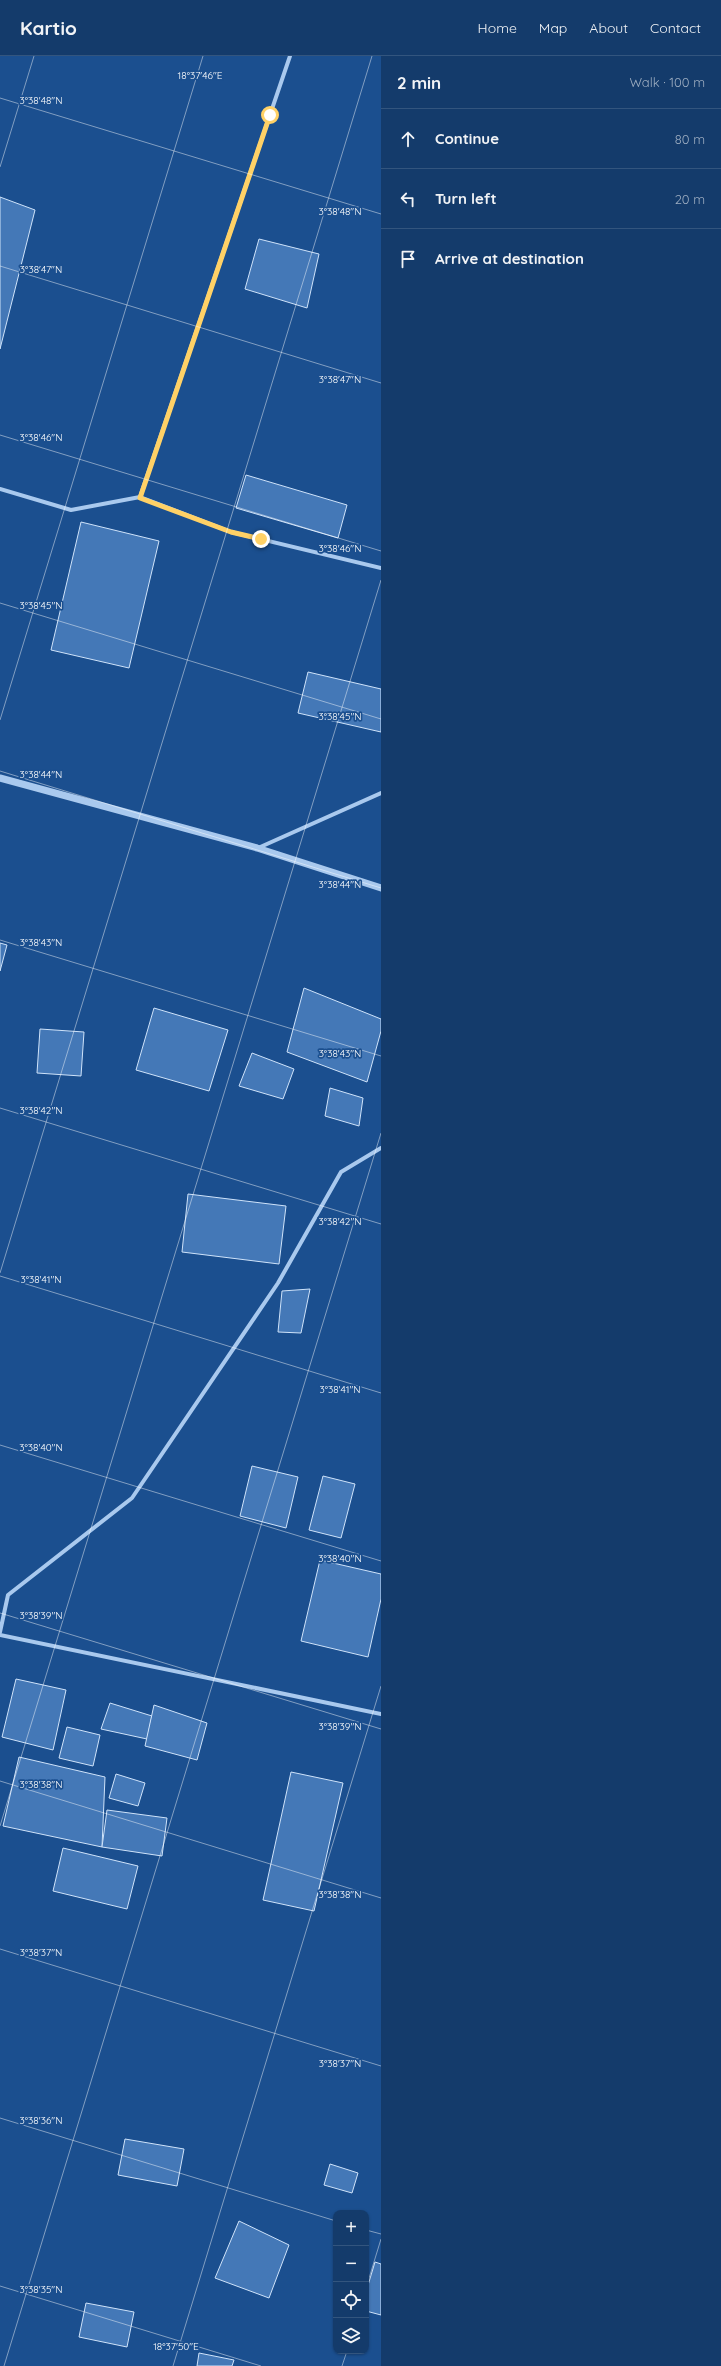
<!DOCTYPE html>
<html lang="en">
<head>
<meta charset="utf-8">
<style>
	body { margin:0; font-family:Quicksand,sans-serif; background:#1d4271; color:#f1f3f6 }
	.controls { position:absolute; right:12px; bottom:12px; display:grid; overflow:hidden; border-radius:8px; box-shadow:0 1px 3px #0004 }
	.controls button { width:36px; height:36px; display:grid; place-items:center; padding:0; border:0; border-bottom:1px solid #33557e; background:#143b6b; color:#f1f3f6; font:20px sans-serif }
	.stop { position:absolute; width:12px; height:12px; margin:-9px; border:3px solid #ffd166; border-radius:50%; background:#fff }
	.stop.end { background:#ffd166; border-color:#fff; box-shadow:0 1px 4px #0008 }
	.list { margin:0; padding:0; list-style:none }
	h2 { display:flex; justify-content:space-between; align-items:center; height:52px; margin:0; padding:0 16px; font-size:17px }
	h2 small { font-size:13px; font-weight:400; color:#9dadc1 }
	.list li { display:grid; grid-template-columns:26px 1fr auto; gap:12px; align-items:center; box-sizing:border-box; height:60px; padding:0 16px; border-top:1px solid #33557e }
	.list b { display:block; font-size:15px; white-space:nowrap }
	.list em { font-size:13px; font-style:normal; color:#9dadc1 }
	.icon { flex:none; width:22px; height:22px; fill:none; stroke:currentColor; stroke-width:2; stroke-linecap:round; stroke-linejoin:round }
	.map { position:relative; flex:none; width:381px; height:2310px; overflow:hidden }
	header { display:flex; align-items:center; gap:24px; box-sizing:border-box; height:56px; padding:0 20px; background:#143b6b; border-bottom:1px solid #33557e }
	header strong { font-size:19px }
	nav { display:flex; gap:22px; margin-inline-start:auto; font-size:14px }
	main { display:flex }
	aside { flex:1; background:#143b6b }
	.map>svg:first-child { display:block }
</style>
</head>
<body>
<header>
<strong>Kartio</strong>
<nav><a>Home</a><a>Map</a><a>About</a><a>Contact</a></nav>
</header>
<main>
<div class="map">
<svg width="381" height="2310" viewBox="0 0 381 2310">
	<rect width="100%" height="100%" fill="#1b4f8f"/>
	<g fill="#4478b7" stroke="#cfe3fa">
		<path d="M0,141l35,13 -35,139z"/>
		<path d="M259,183l60,15 -12,54 -62,-19z"/>
		<path d="M246,419l101,30 -9,33 -102,-30z"/>
		<path d="M81,466l78,19 -30,127 -78,-18z"/>
		<path d="M308,616l73,17v43l-83,-19z"/>
		<path d="M0,887l7,2 -7,26z"/>
		<path d="M304,932l77,31v12l-14,51 -80,-30z"/>
		<path d="M154,952l74,22 -19,61 -73,-21z"/>
		<path d="M40,973l44,3 -3,44 -44,-3z"/>
		<path d="M252,997l42,16 -11,30 -44,-13z"/>
		<path d="M330,1032l33,10 -4,28 -34,-10z"/>
		<path d="M188,1138l98,12 -7,58 -97,-12z"/>
		<path d="M310,1233l-9,44 -23,-1 4,-41z"/>
		<path d="M252,1410l46,11 -12,51 -46,-12z"/>
		<path d="M323,1420l32,8 -14,54 -32,-8z"/>
		<path d="M320,1504l61,14v25l-13,58 -67,-16z"/>
		<path d="M16,1623l50,11 -13,60 -51,-13z"/>
		<path d="M110,1647l42,13 -5,23 -46,-10z"/>
		<path d="M154,1649l53,18 -10,37 -52,-14z"/>
		<path d="M67,1671l33,8 -7,31 -34,-8z"/>
		<path d="M19,1701l86,20 -3,70 -99,-21z"/>
		<path d="M291,1716l52,11 -29,128 -51,-11z"/>
		<path d="M116,1718l29,9 -7,23 -29,-8z"/>
		<path d="M107,1754l60,8 -5,38 -60,-9z"/>
		<path d="M63,1792l75,18 -11,43 -74,-18z"/>
		<path d="M125,2083l59,10 -7,37 -59,-11z"/>
		<path d="M330,2108l28,9 -6,20 -28,-8z"/>
		<path d="M239,2165l50,24 -20,53 -54,-20z"/>
		<path d="M375,2206l6,2v51l-15,-4v-19z"/>
		<path d="M86,2247l48,9 -7,35 -48,-10z"/>
		<path d="M199,2297l35,7 -2,6h-35z"/>
	</g>
	<g fill="none" stroke-linecap="round" stroke-linejoin="round">
		<g stroke="#a9c9ee" stroke-width="4">
			<path d="M0,433l71,21 69,-13 150,-441"/>
			<path d="M140,441l91,35 150,36"/>
			<path d="M258,792l123,-55"/>
			<path d="M0,1576l8,-37 124,-97 146,-215 63,-111 40,-24"/>
			<path d="M0,1579l381,79"/>
		</g>
		<path stroke="#a9c9ee" stroke-width="7" d="M0,722l257,70 124,40"/>
	</g>
	<g fill="none" stroke-linecap="round" stroke-linejoin="round">
		<path stroke="#ffd166" stroke-width="5" d="M261,483l-30,-7 -91,-34 130,-383"/>
	</g>
	<path fill="none" stroke="#fff" stroke-width="1" stroke-opacity="0.45" d="M0,42l381,116M0,111l34,-111M0,210l381,117M0,379l381,116M0,547l381,116M0,664l203,-664M0,715l381,117M0,884l381,116M0,1052l381,116M0,1217l372,-1217M0,1220l381,117M0,1389l381,116M0,1557l381,116M0,1725l381,117M0,1770l381,-1246M0,1893l381,117M0,2062l336,103M366,2174l15,4M0,2230l261,80M366,2232l15,-49M4,2310l377,-1233M173,2310l208,-680M342,2310l5,-15"/>
	<g font-size="10" text-anchor="middle" fill="#fff" stroke="#1b4f8f" stroke-width="3.5" stroke-linejoin="round" paint-order="stroke">
		<text x="200" y="23">18°37'46"E</text>
		<text x="41" y="48">3°38'48"N</text>
		<text x="340" y="159">3°38'48"N</text>
		<text x="41" y="217">3°38'47"N</text>
		<text x="340" y="327">3°38'47"N</text>
		<text x="41" y="385">3°38'46"N</text>
		<text x="340" y="496">3°38'46"N</text>
		<text x="41" y="553">3°38'45"N</text>
		<text x="340" y="664">3°38'45"N</text>
		<text x="41" y="722">3°38'44"N</text>
		<text x="340" y="832">3°38'44"N</text>
		<text x="41" y="890">3°38'43"N</text>
		<text x="340" y="1001">3°38'43"N</text>
		<text x="41" y="1058">3°38'42"N</text>
		<text x="340" y="1169">3°38'42"N</text>
		<text x="41" y="1227">3°38'41"N</text>
		<text x="340" y="1337">3°38'41"N</text>
		<text x="41" y="1395">3°38'40"N</text>
		<text x="340" y="1506">3°38'40"N</text>
		<text x="41" y="1563">3°38'39"N</text>
		<text x="340" y="1674">3°38'39"N</text>
		<text x="41" y="1732">3°38'38"N</text>
		<text x="340" y="1842">3°38'38"N</text>
		<text x="41" y="1900">3°38'37"N</text>
		<text x="340" y="2011">3°38'37"N</text>
		<text x="41" y="2068">3°38'36"N</text>
		<text x="41" y="2237">3°38'35"N</text>
		<text x="176" y="2294">18°37'50"E</text>
	</g>
</svg>
<div class="controls">
<button>+</button>
<button>−</button>
<button><svg class="icon" aria-label="locate" viewBox="0 0 24 24"><circle cx="12" cy="12" r="6"/><path d="M12 2v4M12 18v4M2 12h4M18 12h4"/></svg></button>
<button><svg class="icon" aria-label="layers" viewBox="0 0 24 24"><path d="M12 4l9 5-9 5-9-5zM3 14l9 5 9-5"/></svg></button>
</div>
<div class="stop" style="left:270px;top:59px"></div>
<div class="stop end" style="left:261px;top:483px"></div>
</div>
<aside>
<h2>2 min<small>Walk · 100 m</small></h2>
<ul class="list">
<li><svg class="icon" aria-label="ahead" viewBox="0 0 24 24"><path d="M12 20V5M6 11l6-6 6 6"/></svg><div><b>Continue</b></div><em>80 m</em></li>
<li><svg class="icon" aria-label="left" viewBox="0 0 24 24"><path d="M17 20v-9H6M10 6l-5 5 5 5"/></svg><div><b>Turn left</b></div><em>20 m</em></li>
<li><svg class="icon" aria-label="arrive" viewBox="0 0 24 24"><path d="M6 21V4h12l-3 4 3 4H6"/></svg><div><b>Arrive at destination</b></div></li>
</ul>
</aside>
</main>
</body>
</html>
